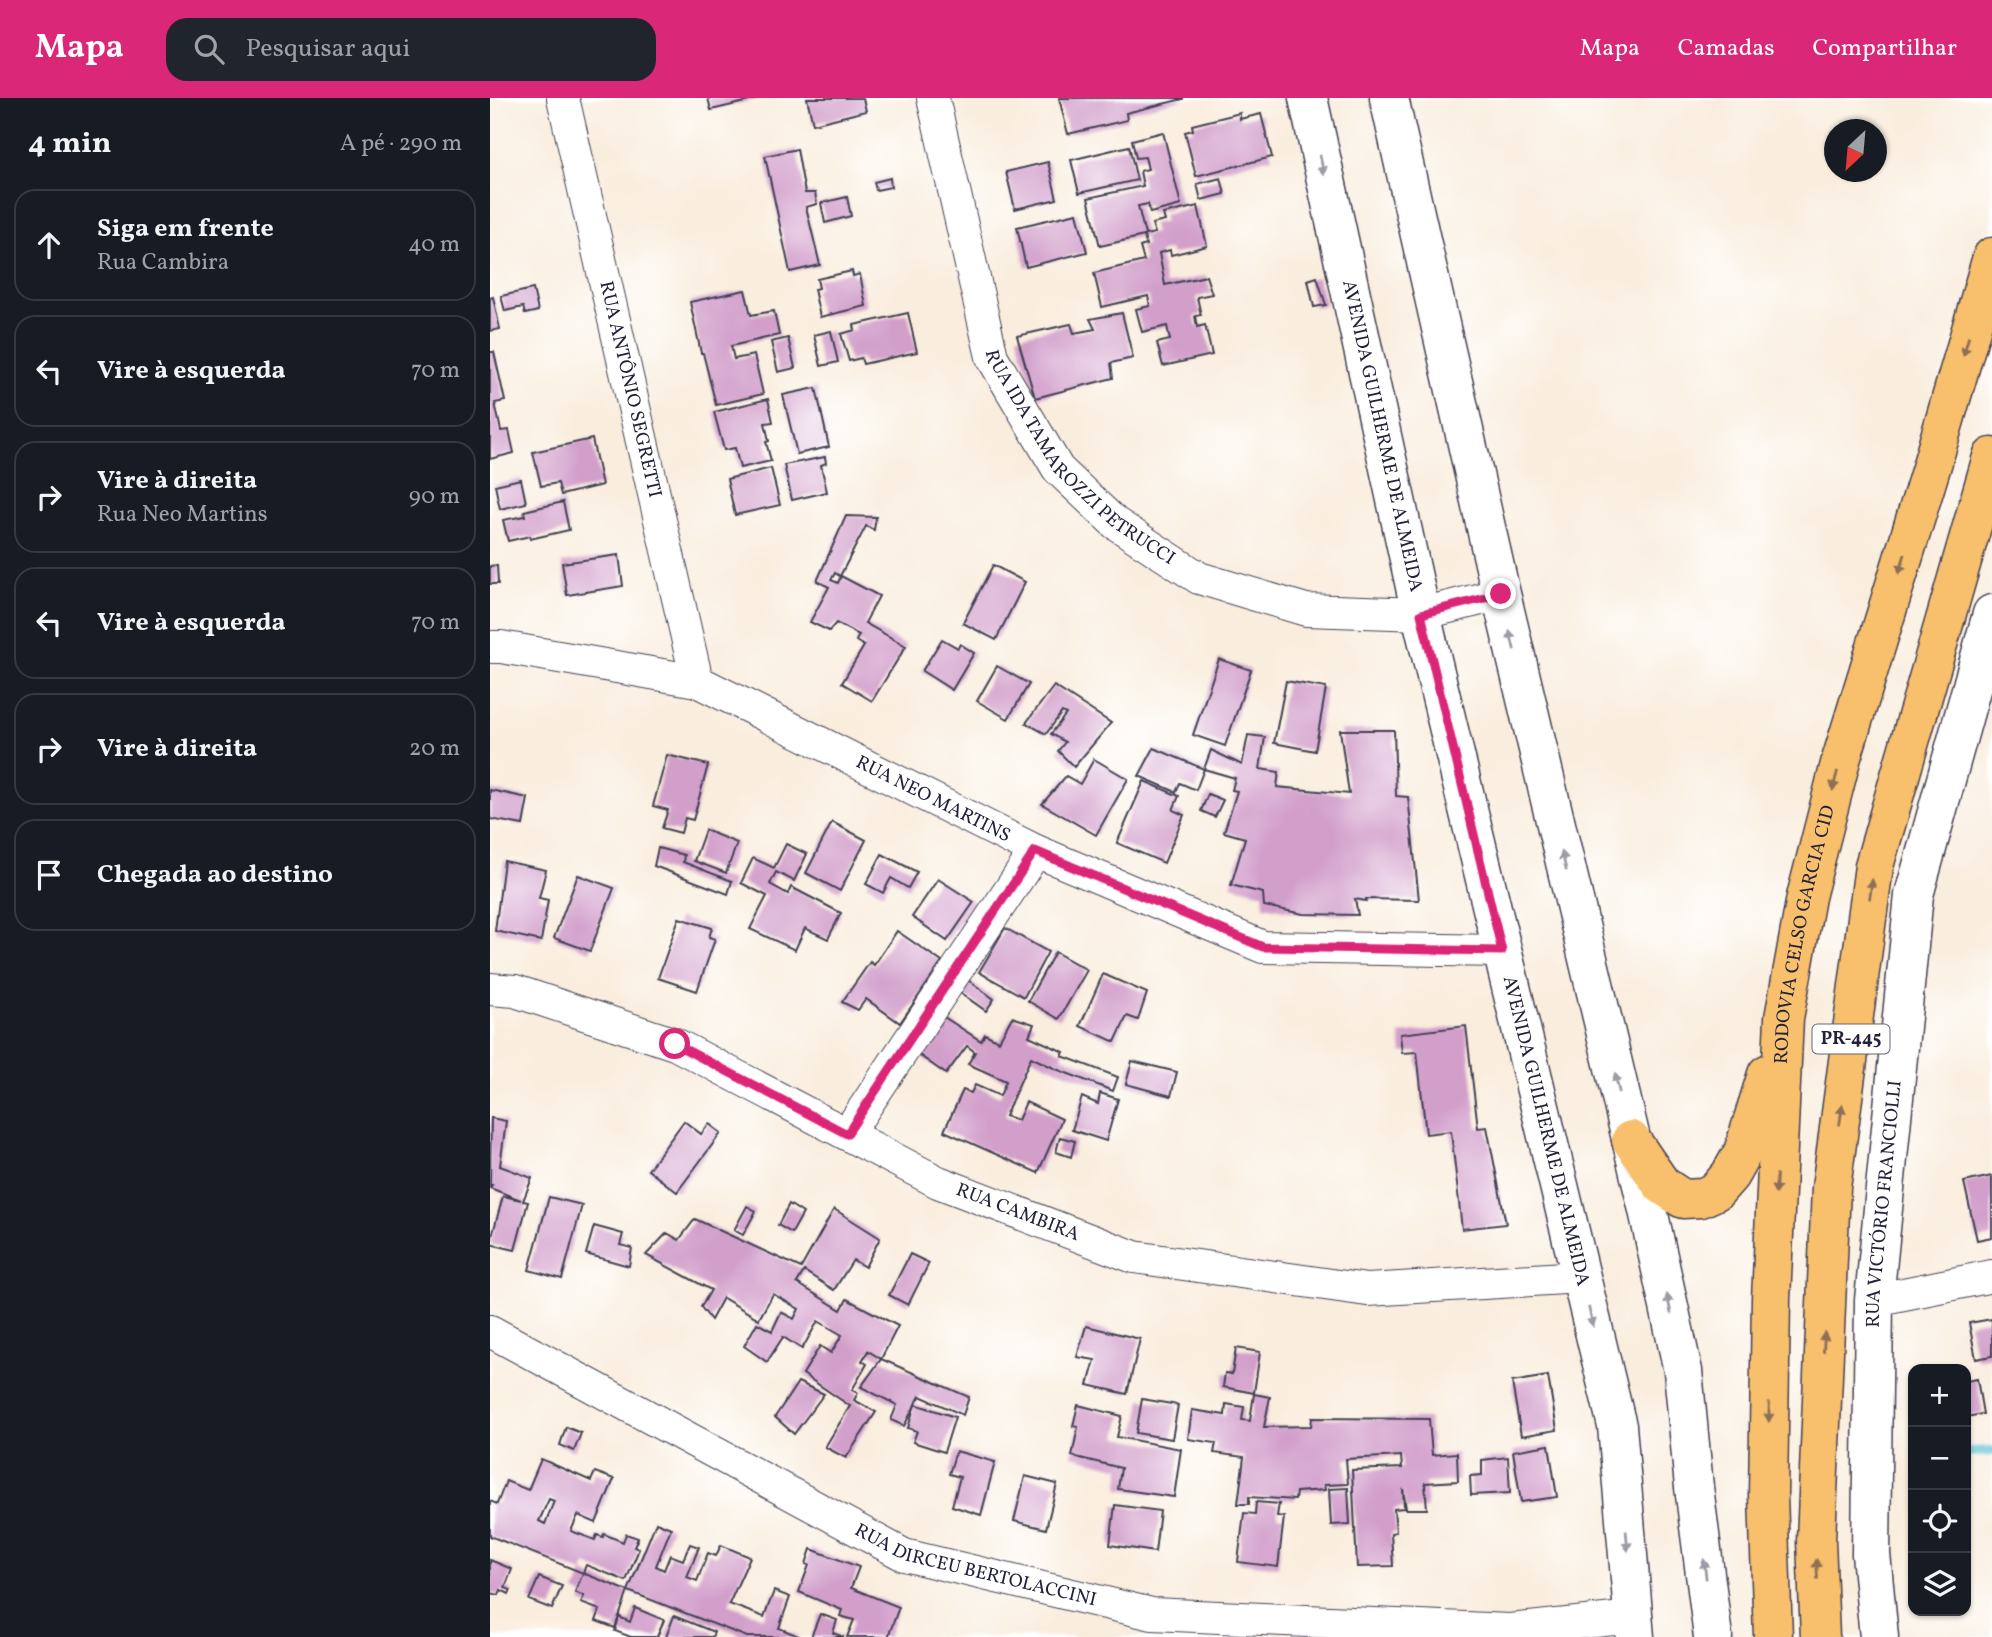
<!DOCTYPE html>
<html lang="pt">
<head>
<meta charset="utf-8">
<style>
	body { margin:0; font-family:Vollkorn,serif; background:#20242c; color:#f1f3f6 }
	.controls { position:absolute; right:21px; bottom:21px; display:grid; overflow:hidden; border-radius:14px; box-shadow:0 2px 5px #0004 }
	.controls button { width:63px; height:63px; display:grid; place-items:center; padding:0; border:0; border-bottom:2px solid #363941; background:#171b24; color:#f1f3f6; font:35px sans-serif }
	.compass { position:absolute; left:1334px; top:21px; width:63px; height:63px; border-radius:50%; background:#171b24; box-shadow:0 2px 5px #0004; rotate:206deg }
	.stop { position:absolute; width:21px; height:21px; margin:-16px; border:5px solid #db2777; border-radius:50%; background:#fff }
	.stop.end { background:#db2777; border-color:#fff; box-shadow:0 2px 7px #0008 }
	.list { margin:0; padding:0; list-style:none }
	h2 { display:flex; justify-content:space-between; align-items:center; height:91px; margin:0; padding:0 28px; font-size:30px }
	h2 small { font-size:23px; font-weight:400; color:#9ea1a6 }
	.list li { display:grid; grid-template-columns:46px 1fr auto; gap:21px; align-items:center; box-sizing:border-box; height:112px; margin:0 14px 14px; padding:0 14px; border:2px solid #363941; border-radius:21px }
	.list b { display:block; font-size:26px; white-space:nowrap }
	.list p { margin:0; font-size:23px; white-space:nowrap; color:#9ea1a6 }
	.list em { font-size:23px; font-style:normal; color:#9ea1a6 }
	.icon { flex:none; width:38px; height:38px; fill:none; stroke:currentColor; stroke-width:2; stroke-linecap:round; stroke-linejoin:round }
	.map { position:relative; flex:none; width:1502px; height:1539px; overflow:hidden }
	header { display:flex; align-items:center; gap:42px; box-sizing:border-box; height:98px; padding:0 35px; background:#db2777; color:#fff }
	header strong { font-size:33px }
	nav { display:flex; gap:38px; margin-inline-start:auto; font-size:24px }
	.search { width:490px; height:63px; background:#20242c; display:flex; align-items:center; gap:18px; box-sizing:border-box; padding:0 24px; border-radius:21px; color:#9ea1a6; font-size:26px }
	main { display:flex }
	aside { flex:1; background:#171b24 }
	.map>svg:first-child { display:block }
</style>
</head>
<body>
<header>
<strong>Mapa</strong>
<div class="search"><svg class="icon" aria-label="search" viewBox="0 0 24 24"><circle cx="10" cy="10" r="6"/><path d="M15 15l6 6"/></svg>Pesquisar aqui</div>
<nav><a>Mapa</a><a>Camadas</a><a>Compartilhar</a></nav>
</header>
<main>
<aside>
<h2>4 min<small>A pé · 290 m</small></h2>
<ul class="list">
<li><svg class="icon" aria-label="ahead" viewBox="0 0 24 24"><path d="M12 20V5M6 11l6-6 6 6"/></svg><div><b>Siga em frente</b><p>Rua Cambira</p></div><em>40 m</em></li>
<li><svg class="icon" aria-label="left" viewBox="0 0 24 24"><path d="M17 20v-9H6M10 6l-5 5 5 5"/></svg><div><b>Vire à esquerda</b></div><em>70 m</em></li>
<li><svg class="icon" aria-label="right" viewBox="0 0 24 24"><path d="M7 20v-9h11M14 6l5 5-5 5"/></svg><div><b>Vire à direita</b><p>Rua Neo Martins</p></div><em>90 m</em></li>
<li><svg class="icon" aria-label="left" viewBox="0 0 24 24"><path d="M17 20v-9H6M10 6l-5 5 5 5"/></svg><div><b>Vire à esquerda</b></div><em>70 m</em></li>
<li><svg class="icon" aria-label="right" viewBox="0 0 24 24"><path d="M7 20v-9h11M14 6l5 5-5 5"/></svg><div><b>Vire à direita</b></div><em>20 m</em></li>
<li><svg class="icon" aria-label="arrive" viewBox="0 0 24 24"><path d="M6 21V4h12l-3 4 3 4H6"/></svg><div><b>Chegada ao destino</b></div></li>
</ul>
</aside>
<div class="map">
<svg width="1502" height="1539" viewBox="0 0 1502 1539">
	<rect width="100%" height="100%" fill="#fff"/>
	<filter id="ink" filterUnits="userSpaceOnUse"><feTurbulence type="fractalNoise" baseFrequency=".0143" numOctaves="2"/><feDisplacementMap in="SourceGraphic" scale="14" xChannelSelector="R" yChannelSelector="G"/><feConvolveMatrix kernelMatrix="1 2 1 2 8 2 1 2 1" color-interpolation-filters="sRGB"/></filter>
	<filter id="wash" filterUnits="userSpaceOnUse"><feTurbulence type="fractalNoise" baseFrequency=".00686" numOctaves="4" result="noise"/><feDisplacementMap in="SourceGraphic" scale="28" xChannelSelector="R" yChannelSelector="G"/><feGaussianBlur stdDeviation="1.57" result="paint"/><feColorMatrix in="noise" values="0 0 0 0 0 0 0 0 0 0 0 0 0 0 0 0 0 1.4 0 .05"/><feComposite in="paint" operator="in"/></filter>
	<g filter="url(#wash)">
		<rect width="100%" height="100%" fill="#f9eddd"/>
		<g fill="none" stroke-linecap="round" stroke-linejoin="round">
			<path stroke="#58c3d3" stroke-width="10" d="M1476,1354l26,-1"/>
		</g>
		<g id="blocks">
			<g fill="#d29fcb" fill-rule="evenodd">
				<path d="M218,0h50v1l-47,11z"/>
				<path d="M317,0h56l3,13 -53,13z"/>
				<path d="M569,0h124v1l-57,14 1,7 -59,14z"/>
				<path d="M750,15v6l21,-5 11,43 -76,19 -11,-44 8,-2 -1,-5z"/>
				<path d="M673,34l18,73 -31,8 -2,-9 -10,2 7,29 10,-2 -3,-9 13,-3 -2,-7 35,-8 9,40 -36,9 -1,-5 -11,3 6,32 41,-9 6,18 -15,3 4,18 -6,1 2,11 8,-2 7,30 -49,11 -6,-23 13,-3 -3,-14 -25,6 -6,-23 14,-3 -2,-10 -46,11 -8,-34 50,-12 -4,-14 6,-2 -2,-9 -44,10 -12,-48 55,-12 -3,-15 8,-2 -3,-12 -9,1 -4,-18z"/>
				<path d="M639,48l8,34 -58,13 -8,-33z"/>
				<path d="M307,51l8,44h10l2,11 -11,3 14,58 -30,7 -25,-116z"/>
				<path d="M558,64l9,37 -42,10 -9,-37z"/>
				<path d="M400,80l1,9 -15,3 -2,-8z"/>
				<path d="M731,80l4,16 -24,6 -4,-16z"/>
				<path d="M357,99l4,19 -26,7 -4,-20z"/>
				<path d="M587,115l10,39 -61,15 -9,-40z"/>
				<path d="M362,173l1,5 7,-2 6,32 -46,11 -6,-28 5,-1 -2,-9z"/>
				<path d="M827,179l9,28 -12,2 -6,-27z"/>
				<path d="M43,191l5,22 -13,3 -2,-7 -18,4 -4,-15z"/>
				<path d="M255,192l6,25 23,-4 5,24 -48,11 3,13 20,-4 9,39 -47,11 -13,-52h-2l-11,-51z"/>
				<path d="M3,199l7,32 -10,2v-33z"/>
				<path d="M418,215l9,39 -54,12 -2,-6 -12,3 -8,-27 14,-4 -1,-5z"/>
				<path d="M632,215l11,45 -22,5 2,15 -78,20 -18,-62 54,-12 3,9 21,-4 -5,-10z"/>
				<path d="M341,233l7,31 -17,4 -7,-31z"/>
				<path d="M298,240l7,30 -17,4 -7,-30z"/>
				<path d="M0,254h4l11,49 -10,2 6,28 8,-1 5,23 -24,6z"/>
				<path d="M326,290l13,59 -32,7 -14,-59z"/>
				<path d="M278,301l5,23 -8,1 4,18 -3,1 5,19 -31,7 -5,-20 -11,2 -10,-38z"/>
				<path d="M102,341l10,46 -41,10 -3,-12 -17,3 -8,-34z"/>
				<path d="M335,359l1,6 -5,2 6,27 -35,8 -8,-35z"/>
				<path d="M281,370l9,37 -45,10 -8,-36z"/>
				<path d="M31,381l5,24 -26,6 -5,-24z"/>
				<path d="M73,404l6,28 -39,9v-3l-22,5 -5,-21 22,-4 -1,-5z"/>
				<path d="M356,418l30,1 -2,13 -8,-4 -26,50 -5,-3 -4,7 7,3 3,-7 38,20 -14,27 41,23 -34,55 -30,-18 22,-37 -8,-5 3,-6 -23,-12 -7,8 -19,-9 19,-35 -12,-6z"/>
				<path d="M129,457l4,31 -56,9 -5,-32z"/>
				<path d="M7,467l1,19h-8v-18z"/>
				<path d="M503,467l32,17 -29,58 -33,-17z"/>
				<path d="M452,541l16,9 2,-4 14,9 -22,37 -30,-19z"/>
				<path d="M729,561l32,11 -26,76 -32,-11z"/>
				<path d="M507,568l32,18 -21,35 -31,-18z"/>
				<path d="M796,583l40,7 -11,63 -41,-8z"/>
				<path d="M564,588l57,37 -37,44 -16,-16 7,-9 -14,-8 15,-20 -4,-2 -16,22 -20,-11z"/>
				<path d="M850,632h54l2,66 12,1 11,103 -53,-1v2l-11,-2 3,16 -55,-1 -39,-8 -1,-13 -32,-8 14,-47 -21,-6 13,-41 -5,-1 3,-12 -31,-9 7,-19 31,15 6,-30 17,2 -5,32 19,3 -2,15 72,7z"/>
				<path d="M664,650l50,21 -8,21 -16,-7 -4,9 -37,-16z"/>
				<path d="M177,657l41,10 -15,55 -8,-2 -4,15 -19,-5 6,-18 -15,-4z"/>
				<path d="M604,661l34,20 -32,56 -54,-31 24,-28 14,8z"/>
				<path d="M654,683l35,15 -6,14 11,5 -20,48 -47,-20z"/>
				<path d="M0,692l38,8 -5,27 -33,-6z"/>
				<path d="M718,696l15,6 -8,17 -14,-6z"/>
				<path d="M342,724l34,18 -26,51 -34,-18z"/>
				<path d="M215,732l32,13 -11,30 -32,-12z"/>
				<path d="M296,746l21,10 -13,27 -18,-9 -6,12 18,10 3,-7 50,26 -13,26 -23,-11 -10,22 -45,-21 17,-33 -26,-13 12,-25 21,10z"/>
				<path d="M168,750l26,7 -1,7 49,19 -4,13 -74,-28z"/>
				<path d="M392,756l35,18 -9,16 -17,-10 -8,15 -17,-9z"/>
				<path d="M14,763l42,9 -7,28 9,2 -7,41 -46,-10z"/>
				<path d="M88,777l36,13 -24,63 -36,-13z"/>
				<path d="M448,781l36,23 -27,39 -35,-24z"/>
				<path d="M189,820l33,10 -3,9 6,2 -18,52 -39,-13z"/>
				<path d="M515,830l43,24 -24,45 -45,-25z"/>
				<path d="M407,833l45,31 -42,61 -34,-24 -8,11 -16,-8 28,-40 4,3z"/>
				<path d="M565,854l32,18 -28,49 -31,-18z"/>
				<path d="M613,876l44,19 -9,27 -11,-4 -12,26 -35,-16z"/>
				<path d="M474,879l30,22 -8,12 -31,-22z"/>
				<path d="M454,919l37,24 4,-7 14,7 13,-24 22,7 -5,12 35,16 -2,4 56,21 -5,14 -57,-22 -25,-12 -26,59 13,4 8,-18 36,17 -24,54 -94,-42 19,-41 8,3 4,-8 25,11 6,-15 -38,-17 7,-12 -8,-6 -21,28 -37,-26 18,-8z"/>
				<path d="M976,928l12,102 9,-1 19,97 -44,5 -11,-98 -25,3 -9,-82 -15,1 -2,-19z"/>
				<path d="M642,963l45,11 -6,24 -45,-12z"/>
				<path d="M610,995l18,6 -12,42 -34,-11 10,-33 16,7z"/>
				<path d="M1,1020l15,3 -6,45 32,12 -9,23 5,1 -13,48 -25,-6 13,-48 18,4 -31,-12 2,-3h-2z"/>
				<path d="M194,1023l17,13 8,-10 12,9 -44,59 -29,-22z"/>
				<path d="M570,1039l15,4 -4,16 -15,-5z"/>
				<path d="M1502,1078v61l-15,3 -13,-58z"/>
				<path d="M59,1099l33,8 -20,74 -33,-9z"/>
				<path d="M299,1106l14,9 -11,20 -14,-8z"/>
				<path d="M257,1108l9,5 -13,24 -9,-5z"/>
				<path d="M344,1111l46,29 -15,29 -12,-7 -19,30 -30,-19 -7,12 44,27 6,-11 51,27 -17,33 88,38 -6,18 -43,-19 -16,30 -13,-6 6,-15 -36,-18 20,-28 -13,-8 -6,10 5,3 -15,26 6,3 -4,7 22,12 -30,46 -21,-11 25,-41 -47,-32 17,-28 11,7 11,-18 -24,-14 -16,28 -19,-12 -16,25 -23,-16 13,-23 15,8 9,-19 13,7 5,-10 -26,-15 -14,25 -36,-21 -12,22 -10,-13 10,-17 -65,-35 21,-22 12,7 16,-21 106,49z"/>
				<path d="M104,1128l29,8 -3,11 12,3 -3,18 -43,-12z"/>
				<path d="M420,1156l19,9 -21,42 -19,-10z"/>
				<path d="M1502,1221v37l-16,3 -7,-36z"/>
				<path d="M596,1228l54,13 -13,55 -39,-9 7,-25 -18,-3z"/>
				<path d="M746,1250l24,4 -6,41 -31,-6 2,-14 7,1z"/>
				<path d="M1058,1278l9,54 -36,6 -9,-54z"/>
				<path d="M1487,1281l6,35 -17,3v-36z"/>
				<path d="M308,1284l26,12 -30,40 -19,-17z"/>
				<path d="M764,1296l16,3 -6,30 47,-1 1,-8 117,1 3,36 25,-2 1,28 -33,2 2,26h-21l-3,-20 1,19 -10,1 2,23 -5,1 2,33 -36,1 -5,-97 50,-2 -1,-12 -55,3 2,25 -24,1 1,5 -29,2 -1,8 -46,-3v7h-11l6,-47 -30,-4 2,-10 -28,-4 4,-29 33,5 1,-11 18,3 -2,13 8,1z"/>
				<path d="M652,1301l36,6 -6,34 -36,-6z"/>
				<path d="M425,1306l40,13 -11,35 -31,-10 4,-11 -9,-3z"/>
				<path d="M588,1307l44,11 -5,21 64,12 -7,48 -56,-8 3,-21 -49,-12 6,-29 -5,-1z"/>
				<path d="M76,1329l15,6 -7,18 -14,-6z"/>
				<path d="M1059,1347l8,52 -36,5 -8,-51z"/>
				<path d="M466,1353l39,11 -14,53 -29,-9 8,-29 -11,-3z"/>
				<path d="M1018,1359l2,36 -39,2 -1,-19 12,-1v-15z"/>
				<path d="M51,1361l50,22 4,-9 19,7 -18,44 -18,-8 -7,16 24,9 2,-5 6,2 1,-3 19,8 3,-8 12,4 -4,9 5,2 -13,32 -40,-16 -3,8 -93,-37v-35l7,3 9,-23 22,9zM59,1401l5,2 -9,23 -6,-3z"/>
				<path d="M535,1378l32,8 -11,45 -32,-8z"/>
				<path d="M858,1390l2,36 -19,1 -2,-36z"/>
				<path d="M766,1404l23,2 -2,12 7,1 -6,50 -40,-5 6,-49 11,1z"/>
				<path d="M625,1407l45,6 -5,41 -45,-7z"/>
				<path d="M166,1424l15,6 -15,38 8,4 6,-15 13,5 7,-16 9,3 -12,30 10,4 11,-28 8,3 5,-11 29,12 -21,47 35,13 10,-26 16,6 -11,31 22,9h-54l-119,-46z"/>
				<path d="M321,1451l48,18 -8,21 48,19 -11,30h-41l7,-17 -14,-4 2,-6 -43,-18 10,-27 -3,-1z"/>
				<path d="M0,1462l22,9 -7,19 6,2 -2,4 -8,-4 -2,5 -9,-2z"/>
				<path d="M93,1475l45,18 -13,37 -19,-7 4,-11 -19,-7 3,-7 -9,-4z"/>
				<path d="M49,1479l23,9 -10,23 -23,-9z"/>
				<path d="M145,1510l29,12 -7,17h-26l-16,-6 4,-14 11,5z"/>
				<path d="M330,1516l17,6 -4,13 11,4h-33z"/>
				<path d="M184,1518l40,16 -2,5h-46z"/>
			</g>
		</g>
	</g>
	<g filter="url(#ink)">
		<use href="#blocks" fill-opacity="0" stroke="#424053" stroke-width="2"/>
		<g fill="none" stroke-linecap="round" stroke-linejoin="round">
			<defs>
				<g id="minor">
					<path id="s1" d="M73,0l134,583"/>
					<path id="s2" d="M443,0l59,259 66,112 57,54 84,55 107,32 115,4 80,-20"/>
					<path id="s3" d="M0,549h11l196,34 339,170 227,96 239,4"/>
					<path id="s4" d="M0,891l25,2 160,53 263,138 196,75 233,33 214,-13"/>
					<path d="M357,1036l189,-283"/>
					<path d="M1384,1202l118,-24"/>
					<path id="s5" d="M0,1233l414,224 248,59 358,16 123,-13"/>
				</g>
				<g id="tertiary">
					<path id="s6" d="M818,0l113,516 196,812 18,211"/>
					<path d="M899,0l112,496 147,616 35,161 11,116 19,150"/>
					<path id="s7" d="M1389,1539l-8,-83 3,-254 40,-405 78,-281"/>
				</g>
				<g id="motorway">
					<path d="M1141,1042l31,45 21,14 18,-1 15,-7 14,-16 13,-23 24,-78"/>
					<path id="s8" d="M1283,1539l-5,-141 3,-197 13,-281 22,-121 35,-137 90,-292 61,-211"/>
					<path d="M1330,1539l-4,-96 15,-353 43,-322 118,-409"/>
				</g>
			</defs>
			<use href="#minor" stroke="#424053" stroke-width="34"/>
			<use href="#tertiary" stroke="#424053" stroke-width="41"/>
			<use href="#motorway" stroke="#424053" stroke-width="41"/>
			<use href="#minor" stroke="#fff" stroke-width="32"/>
			<use href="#tertiary" stroke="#fff" stroke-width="38"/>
			<use href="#motorway" stroke="#f8bf6c" stroke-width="38"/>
		</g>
		<defs><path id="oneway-solid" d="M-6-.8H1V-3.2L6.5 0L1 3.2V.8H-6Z" transform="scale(1.75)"/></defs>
		<g fill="#9c9ca7">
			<use href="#oneway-solid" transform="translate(832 67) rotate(78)"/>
			<use href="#oneway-solid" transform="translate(1022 542) rotate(-103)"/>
			<use href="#oneway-solid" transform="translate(1074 763) rotate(-103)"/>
			<use href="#oneway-solid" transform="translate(1127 985) rotate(-103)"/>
			<use href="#oneway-solid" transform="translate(1179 1206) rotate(-102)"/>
			<use href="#oneway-solid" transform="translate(1101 1219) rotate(76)"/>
			<use href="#oneway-solid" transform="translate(1137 1443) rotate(85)"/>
			<use href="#oneway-solid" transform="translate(1215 1471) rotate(-97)"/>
		</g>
		<g fill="#8d7054">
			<use href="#oneway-solid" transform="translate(1476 248) rotate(106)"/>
			<use href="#oneway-solid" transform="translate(1412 466) rotate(107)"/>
			<use href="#oneway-solid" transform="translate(1345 683) rotate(104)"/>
			<use href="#oneway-solid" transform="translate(1381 791) rotate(-82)"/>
			<use href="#oneway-solid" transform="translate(1351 1017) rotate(-82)"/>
			<use href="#oneway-solid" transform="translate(1286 1086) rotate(93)"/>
			<use href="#oneway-solid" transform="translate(1334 1244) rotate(-87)"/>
			<use href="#oneway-solid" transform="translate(1279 1314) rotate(91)"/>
			<use href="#oneway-solid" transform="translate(1327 1471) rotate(-93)"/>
		</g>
	</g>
	<g fill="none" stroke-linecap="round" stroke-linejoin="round" filter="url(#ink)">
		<path stroke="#db2777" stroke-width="9" d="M185,946l172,90 188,-283 228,96 239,4 -81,-337 80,-20"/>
	</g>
	<g text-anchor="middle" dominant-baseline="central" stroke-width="6" stroke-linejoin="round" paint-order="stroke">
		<rect fill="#fff" stroke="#646476" stroke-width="2" x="1322.5" y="926.5" width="77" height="29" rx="5"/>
		<g font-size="18" font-weight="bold" fill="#22223b">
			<text x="1361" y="941">PR-445</text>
		</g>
		<g font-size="19" fill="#22223b" stroke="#fff">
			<text stroke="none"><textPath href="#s1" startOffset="299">RUA ANTÔNIO SEGRETTI</textPath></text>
			<text stroke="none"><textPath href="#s6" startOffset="346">AVENIDA GUILHERME DE ALMEIDA</textPath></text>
			<text stroke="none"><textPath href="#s2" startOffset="401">RUA IDA TAMAROZZI PETRUCCI</textPath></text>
			<text stroke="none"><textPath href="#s3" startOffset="474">RUA NEO MARTINS</textPath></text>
			<text stroke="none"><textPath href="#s8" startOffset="705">RODOVIA CELSO GARCIA CID</textPath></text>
			<text stroke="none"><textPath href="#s6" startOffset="1060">AVENIDA GUILHERME DE ALMEIDA</textPath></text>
			<text stroke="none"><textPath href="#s7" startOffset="434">RUA VICTÓRIO FRANCIOLLI</textPath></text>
			<text stroke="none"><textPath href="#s4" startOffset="576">RUA CAMBIRA</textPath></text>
			<text stroke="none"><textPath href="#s5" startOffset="542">RUA DIRCEU BERTOLACCINI</textPath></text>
		</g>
	</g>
</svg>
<div class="controls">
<button>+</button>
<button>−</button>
<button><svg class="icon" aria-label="locate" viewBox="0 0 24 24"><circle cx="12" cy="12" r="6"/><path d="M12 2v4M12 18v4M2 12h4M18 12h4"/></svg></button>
<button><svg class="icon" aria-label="layers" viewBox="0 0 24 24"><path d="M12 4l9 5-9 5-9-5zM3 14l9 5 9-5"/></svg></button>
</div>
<svg class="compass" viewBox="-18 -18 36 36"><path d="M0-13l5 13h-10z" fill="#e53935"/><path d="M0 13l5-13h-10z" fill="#9ea1a6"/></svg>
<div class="stop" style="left:185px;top:946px"></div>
<div class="stop end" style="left:1011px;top:496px"></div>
</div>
</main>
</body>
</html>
